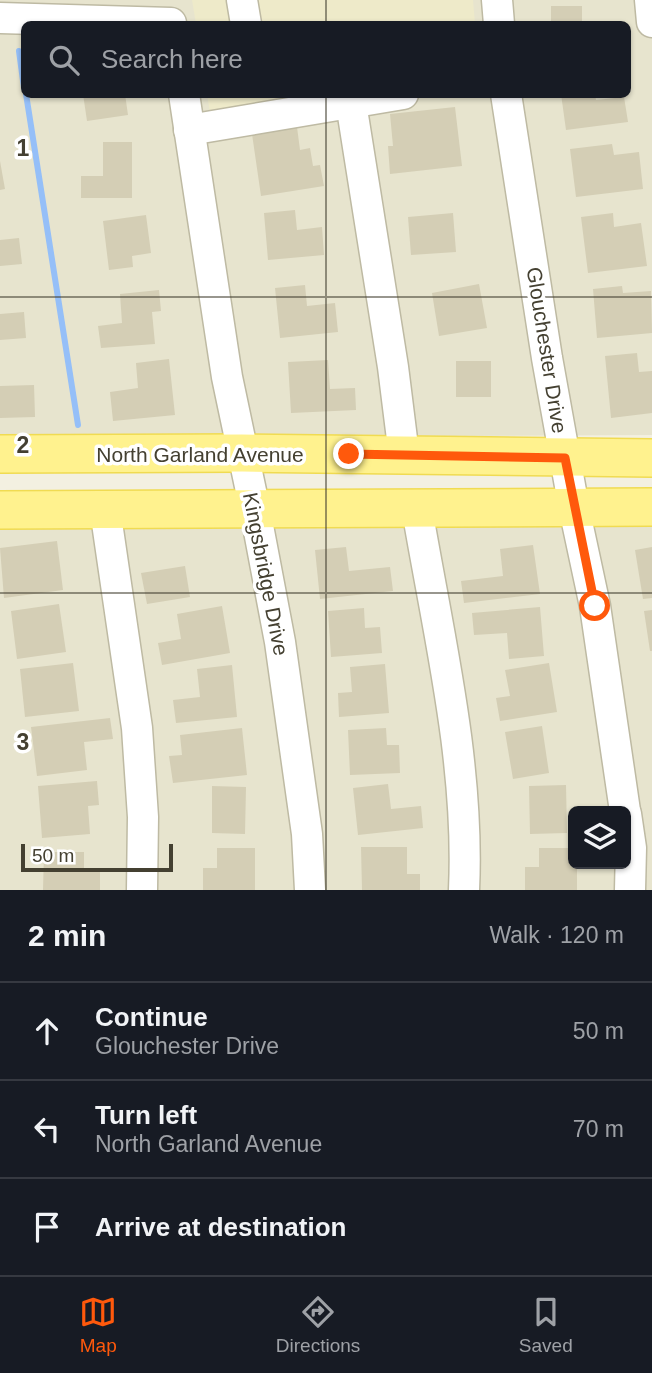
<!DOCTYPE html>
<html lang="en">
<head>
<meta charset="utf-8">
<style>
	body { margin:0; font-family:Helvetica,sans-serif; background:#242831; color:#f1f3f6 }
	.controls { position:absolute; right:21px; bottom:21px; display:grid; overflow:hidden; border-radius:10px; box-shadow:0 2px 5px #0004 }
	.controls button { width:63px; height:63px; display:grid; place-items:center; padding:0; border:0; border-bottom:2px solid #363941; background:#171b24; color:#f1f3f6; font:35px sans-serif }
	.scale { position:absolute; left:21px; bottom:18px; width:152px; box-sizing:border-box; padding-left:7px; border:4px solid #444031; border-top:0; font-size:19px; line-height:24px; white-space:nowrap; color:#444031; -webkit-text-stroke:5px #fff; paint-order:stroke }
	.stop { position:absolute; width:21px; height:21px; margin:-16px; border:5px solid #ff590c; border-radius:50%; background:#fff }
	.stop.end { background:#ff590c; border-color:#fff; box-shadow:0 2px 7px #0008 }
	.list { margin:0; padding:0; list-style:none }
	h2 { display:flex; justify-content:space-between; align-items:center; height:91px; margin:0; padding:0 28px; font-size:30px }
	h2 small { font-size:23px; font-weight:400; color:#9ea1a6 }
	.list li { display:grid; grid-template-columns:46px 1fr auto; gap:21px; align-items:center; box-sizing:border-box; height:98px; padding:0 28px; border-top:2px solid #363941 }
	.list b { display:block; font-size:26px; white-space:nowrap }
	.list p { margin:0; font-size:23px; white-space:nowrap; color:#9ea1a6 }
	.list em { font-size:23px; font-style:normal; color:#9ea1a6 }
	.icon { flex:none; width:38px; height:38px; fill:none; stroke:currentColor; stroke-width:2; stroke-linecap:round; stroke-linejoin:round }
	.map { position:relative; flex:none; width:652px; height:890px; overflow:hidden }
	.search { position:absolute; background:#171b24; box-shadow:0 2px 5px #0004; left:21px; right:21px; top:21px; height:77px; display:flex; align-items:center; gap:18px; box-sizing:border-box; padding:0 24px; border-radius:10px; color:#9ea1a6; font-size:26px }
	.sheet { height:385px; background:#171b24 }
	nav { display:flex; justify-content:space-around; align-items:center; box-sizing:border-box; height:98px; border-top:2px solid #363941; background:#171b24; font-size:19px; color:#9ea1a6 }
	nav a { display:grid; justify-items:center; gap:4px }
	nav .on { color:#ff590c }
	.map>svg:first-child { display:block }
</style>
</head>
<body>
<div class="map">
<svg width="652" height="890" viewBox="0 0 652 890">
	<rect width="100%" height="100%" fill="#f3f0e1"/>
	<g fill="#e7e4ce" fill-rule="evenodd">
		<path d="M0,0h652v435l-652,3zM24,24h604v70h-604z"/>
		<path d="M652,519v371h-652v-365zM573,811h53v53h-53z"/>
	</g>
	<g fill="#eeeac9">
		<path d="M192,0h281l2,24h-279z"/>
		<path d="M207,94l111,1 -108,18z"/>
	</g>
	<g fill="none" stroke-linecap="round" stroke-linejoin="round">
		<g stroke="#95bff8" stroke-width="6">
			<path d="M19,51l5,37"/>
			<path d="M26,94l52,331"/>
		</g>
	</g>
	<g fill="#d4ceb5">
		<rect x="551" y="6" width="31" height="18"/>
		<path d="M83,94h42l3,21 -41,6z"/>
		<path d="M561,94h34l1,6 28,-3 4,25 -62,8z"/>
		<path d="M455,107l7,59 -72,8 -2,-28h5l-3,-32z"/>
		<path d="M297,127l3,23 10,-2 3,18 7,-1 4,21 -63,10 -9,-62z"/>
		<path d="M103,142h29v56h-51v-22h22z"/>
		<path d="M612,144l2,11 25,-3 4,37 -67,8 -6,-48z"/>
		<path d="M0,161l5,28 -5,1z"/>
		<path d="M295,210l2,20 25,-3 2,28 -56,5 -4,-47z"/>
		<path d="M453,213l3,39 -45,3 -3,-38z"/>
		<path d="M613,213l1,14 27,-4 6,43 -59,7 -7,-56z"/>
		<path d="M146,215l5,38 -19,3 1,11 -24,3 -6,-49z"/>
		<path d="M19,238l3,26 -22,2v-26z"/>
		<path d="M479,284l8,44 -48,8 -7,-43z"/>
		<path d="M305,285l2,21 28,-3 3,29 -58,6 -5,-50z"/>
		<path d="M622,286l1,7 28,-2 1,42 -55,5 -4,-49z"/>
		<path d="M159,290l2,21 -9,1 3,32 -54,4 -3,-22 24,-3 -2,-29z"/>
		<path d="M24,312l2,26 -26,2v-26z"/>
		<path d="M637,353l2,19 13,-1v42l-41,5 -6,-62z"/>
		<path d="M169,359l6,56 -62,6 -3,-29 28,-4 -2,-25z"/>
		<path d="M328,360l2,29 25,-1 1,22 -65,3 -3,-51z"/>
		<rect x="456" y="361" width="35" height="36"/>
		<path d="M34,385l1,32 -35,1v-32z"/>
		<path d="M57,541l6,49 -59,8 -4,-50z"/>
		<path d="M533,545l7,49 -76,9 -3,-22 42,-5 -3,-27z"/>
		<path d="M346,547l3,24 41,-4 3,24 -73,8 -5,-49z"/>
		<path d="M652,547v51l-9,1 -8,-49z"/>
		<path d="M185,566l5,31 -43,7 -6,-31z"/>
		<path d="M59,604l7,48 -49,7 -6,-48z"/>
		<path d="M222,606l8,47 -68,12 -4,-22 23,-4 -4,-25z"/>
		<path d="M540,607l4,49 -35,3 -2,-26 -33,2 -2,-22z"/>
		<path d="M364,608l1,20 15,-1 2,26 -51,4 -3,-46z"/>
		<path d="M652,610v41h-2l-6,-40z"/>
		<path d="M73,663l6,48 -54,6 -5,-48z"/>
		<path d="M549,663l8,49 -57,9 -4,-23 14,-2 -5,-26z"/>
		<path d="M385,664l4,49 -50,4 -1,-24 14,-1 -2,-25z"/>
		<path d="M232,665l5,52 -61,6 -3,-23 27,-3 -3,-28z"/>
		<path d="M110,718l3,21 -29,3 3,28 -50,6 -6,-49z"/>
		<path d="M542,726l7,47 -36,6 -8,-47z"/>
		<path d="M242,728l5,47 -74,8 -4,-27 13,-1 -2,-20z"/>
		<path d="M386,728l1,17h12l1,28 -50,2 -2,-45z"/>
		<path d="M97,781l2,24 -11,1 2,28 -48,4 -4,-52z"/>
		<path d="M388,784l3,25 30,-3 2,22 -65,7 -5,-47z"/>
		<path d="M566,785l1,48 -37,1 -1,-48z"/>
		<path d="M212,786l34,1 -1,47 -33,-1z"/>
		<path d="M361,847h46v27h13v16h-58z"/>
		<path d="M217,848h38v42h-52v-22h14z"/>
		<path d="M539,848h34v16h4v26h-52v-23h14z"/>
		<path d="M44,852h40v19h16v19h-57z"/>
	</g>
	<g fill="none" stroke-linecap="round" stroke-linejoin="round">
		<defs>
			<g id="minor">
				<path d="M242,0l4,24"/>
				<path d="M497,0l2,24"/>
				<path d="M650,0l2,22"/>
				<path d="M0,18l171,5"/>
				<path d="M184,94l43,283 28,133 25,132 27,192 3,56"/>
				<path d="M506,94l41,264 27,150 21,98 30,205"/>
				<path d="M351,103l42,264 11,88"/>
				<path d="M189,130l214,-36"/>
				<path d="M105,509l32,219 6,89 -1,73"/>
				<path d="M417,509c21,124 53,254 47,381"/>
				<path d="M626,814l5,34 -1,42"/>
			</g>
			<g id="major">
				<path d="M0,454l242,-1 410,5"/>
				<path d="M0,510l652,-3"/>
			</g>
		</defs>
		<use href="#minor" stroke="#bebaa3" stroke-width="33"/>
		<use href="#major" stroke="#f0db52" stroke-width="40"/>
		<use href="#minor" stroke="#fff" stroke-width="30"/>
		<use href="#major" stroke="#fff28e" stroke-width="37"/>
	</g>
	<g fill="none" stroke-linecap="round" stroke-linejoin="round">
		<path stroke="#ff590c" stroke-width="9" d="M349,454l216,4 30,148"/>
	</g>
	<path fill="none" stroke="#444031" stroke-width="2" stroke-opacity="0.55" d="M326,0v24M326,94v796M0,297h652M0,593h652"/>
	<g text-anchor="middle" dominant-baseline="central" stroke-width="7" stroke-linejoin="round" paint-order="stroke">
		<g font-size="21" fill="#444031" stroke="#fff">
			<text transform="translate(547 350) rotate(81)">Glouchester Drive</text>
			<text x="200" y="454">North Garland Avenue</text>
			<text transform="translate(266 574) rotate(79)">Kingsbridge Drive</text>
		</g>
	</g>
	<g font-size="23" text-anchor="middle" font-weight="bold" fill="#444031" stroke="#fff" stroke-width="7" stroke-linejoin="round" paint-order="stroke">
		<text x="23" y="156">1</text>
		<text x="23" y="453">2</text>
		<text x="23" y="750">3</text>
	</g>
</svg>
<div class="controls">
<button><svg class="icon" aria-label="layers" viewBox="0 0 24 24"><path d="M12 4l9 5-9 5-9-5zM3 14l9 5 9-5"/></svg></button>
</div>
<div class="scale">50 m</div>
<div class="stop" style="left:595px;top:606px"></div>
<div class="stop end" style="left:349px;top:454px"></div>
<div class="search"><svg class="icon" aria-label="search" viewBox="0 0 24 24"><circle cx="10" cy="10" r="6"/><path d="M15 15l6 6"/></svg>Search here</div>
</div>
<section class="sheet">
<h2>2 min<small>Walk · 120 m</small></h2>
<ul class="list">
<li><svg class="icon" aria-label="ahead" viewBox="0 0 24 24"><path d="M12 20V5M6 11l6-6 6 6"/></svg><div><b>Continue</b><p>Glouchester Drive</p></div><em>50 m</em></li>
<li><svg class="icon" aria-label="left" viewBox="0 0 24 24"><path d="M17 20v-9H6M10 6l-5 5 5 5"/></svg><div><b>Turn left</b><p>North Garland Avenue</p></div><em>70 m</em></li>
<li><svg class="icon" aria-label="arrive" viewBox="0 0 24 24"><path d="M6 21V4h12l-3 4 3 4H6"/></svg><div><b>Arrive at destination</b></div></li>
</ul>
</section>
<nav>
<a class="on"><svg class="icon" aria-label="map" viewBox="0 0 24 24"><path d="M3 6l6-2 6 2 6-2v14l-6 2-6-2-6 2zM9 4v14M15 6v14"/></svg>Map</a>
<a><svg class="icon" aria-label="directions" viewBox="0 0 24 24"><path d="M12 3l9 9-9 9-9-9zM9 14v-3h6M13 9l2 2-2 2"/></svg>Directions</a>
<a><svg class="icon" aria-label="saved" viewBox="0 0 24 24"><path d="M7 4h10v16l-5-4-5 4z"/></svg>Saved</a>
</nav>
</body>
</html>
